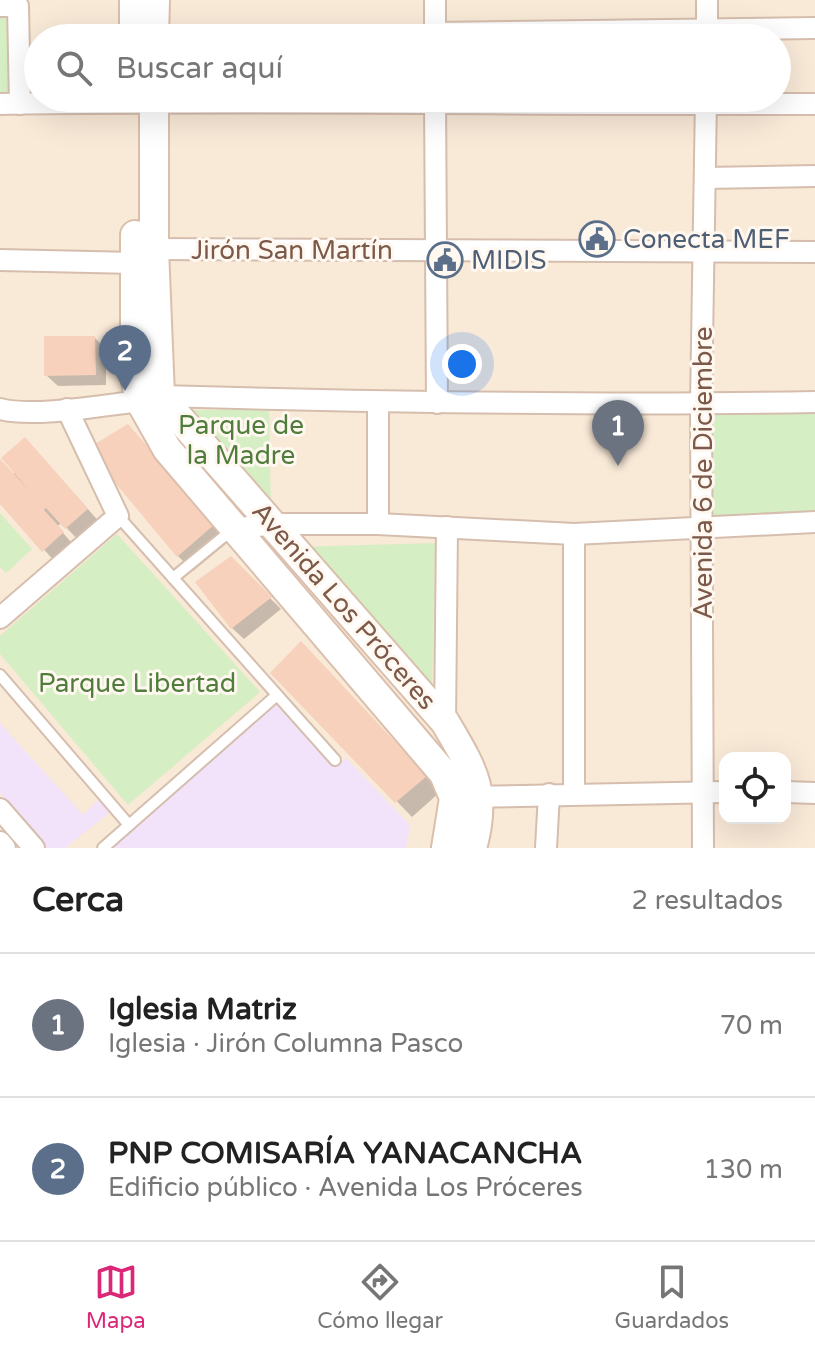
<!DOCTYPE html>
<html lang="es">
<head>
<meta charset="utf-8">
<style>
	body { margin:0; font-family:"Varela Round",sans-serif; background:#f2f2f2; color:#222 }
	.controls { position:absolute; right:24px; bottom:24px; display:grid; overflow:hidden; border-radius:16px; box-shadow:0 8px 32px #0002 }
	.controls button { width:72px; height:72px; display:grid; place-items:center; padding:0; border:0; border-bottom:2px solid #e0e0e0; background:#fff; color:#222; font:40px sans-serif }
	.you { position:absolute; left:462px; top:364px; width:28px; height:28px; margin:-20px; border:6px solid #fff; border-radius:50%; background:#1a73e8; box-shadow:0 0 0 12px #1a73e833 }
	.badge { display:grid; place-items:center; width:52px; height:52px; border-radius:50%; background:#db2777; color:#fff; font-size:26px; font-weight:700 }
	.pin { position:absolute; translate:-50% -66px; filter:drop-shadow(0 2px 4px #0008) }
	.pin::after { content:''; position:absolute; top:42px; width:28px; height:24px; background:inherit; clip-path:polygon(0 0,100% 0,50% 100%) }
	.list { margin:0; padding:0; list-style:none }
	h2 { display:flex; justify-content:space-between; align-items:center; height:104px; margin:0; padding:0 32px; font-size:34px }
	h2 small { font-size:26px; font-weight:400; color:#767676 }
	.list li { display:grid; grid-template-columns:52px 1fr auto; gap:24px; align-items:center; box-sizing:border-box; height:144px; padding:0 32px; border-top:2px solid #e0e0e0 }
	.list b { display:block; font-size:30px; white-space:nowrap }
	.list p { margin:0; font-size:26px; white-space:nowrap; color:#767676 }
	.list em { font-size:26px; font-style:normal; color:#767676 }
	.icon { flex:none; width:44px; height:44px; fill:none; stroke:currentColor; stroke-width:2; stroke-linecap:round; stroke-linejoin:round }
	.map { position:relative; flex:none; width:815px; height:848px; overflow:hidden }
	.search { position:absolute; background:#fff; box-shadow:0 8px 32px #0002; left:24px; right:24px; top:24px; height:88px; display:flex; align-items:center; gap:20px; box-sizing:border-box; padding:0 28px; border-radius:44px; color:#767676; font-size:30px }
	.sheet { height:392px; background:#fff }
	nav { display:flex; justify-content:space-around; align-items:center; box-sizing:border-box; height:112px; border-top:2px solid #e0e0e0; background:#fff; font-size:22px; color:#767676 }
	nav a { display:grid; justify-items:center; gap:4px }
	nav .on { color:#db2777 }
	.map>svg:first-child { display:block }
</style>
</head>
<body>
<div class="map">
<svg width="815" height="848" viewBox="0 0 815 848">
	<rect width="100%" height="100%" fill="#fef5e7"/>
	<path fill="#f9e9d7" fill-rule="evenodd" d="M0,0h815v848h-815zM38,38h739v60h-739zM725,758h60v60h-60z"/>
	<g fill="#f2e3fb">
		<path d="M277,700l58,66 11,-8 64,67 -4,23h-298z"/>
		<path d="M0,723l83,92 16,-16 10,14 -44,35h-18l-47,-55z"/>
	</g>
	<g fill="#d6eec3">
		<path d="M0,16h8l1,80 -9,1z"/>
		<path d="M177,410h92l2,107z"/>
		<path d="M815,411v109l-101,5 -2,-113z"/>
		<path d="M0,513l32,36 -26,24 -6,-6z"/>
		<path d="M117,534l143,158 -132,113 -128,-151v-18z"/>
		<path d="M435,543l-3,152 -135,-148z"/>
	</g>
	<g fill="#0003">
		<path d="M95,338l11,11v36l-48,1 -12,-11z"/>
		<path d="M128,427l101,114 -36,30 -15,-15z"/>
		<path d="M40,455l62,70 -21,18 -19,-20 -5,3 20,23 -19,16 -58,-64v-40l13,13z"/>
		<path d="M230,558l51,51 -37,30 -12,-11z"/>
		<path d="M316,659l124,133 -28,25 -139,-144z"/>
	</g>
	<g fill="#f7d1bc">
		<path d="M44,336h51l1,39 -52,1z"/>
		<path d="M128,424l87,100 -38,33 -90,-108z"/>
		<path d="M25,437l63,72 -23,20 -19,-21 -2,2 20,22 -22,20 -42,-48v-45l30,32 -29,-33z"/>
		<path d="M231,556l41,41 -41,32 -36,-47z"/>
		<path d="M301,641l126,135 -32,27 -125,-130z"/>
	</g>
	<g fill="none" stroke-linecap="round" stroke-linejoin="round">
		<defs>
			<g id="lane">
				<path d="M118,516l217,244"/>
				<path d="M173,578l60,-49"/>
				<path d="M0,675l129,150"/>
				<path d="M103,848l174,-153"/>
			</g>
			<g id="street">
				<path d="M435,0v38"/>
				<path d="M0,6h18l2,98"/>
				<path d="M435,33l380,-5"/>
				<path d="M707,38v-38"/>
				<path d="M435,98l2,305"/>
				<path d="M0,104c272,-4 543,1 815,0"/>
				<path d="M705,178l110,-2"/>
				<path d="M154,249l661,3"/>
				<path d="M0,260l135,3"/>
				<path d="M160,396c219,6 437,10 655,6"/>
				<path d="M378,402v122"/>
				<path d="M0,409c32,9 105,-4 140,-8"/>
				<path d="M233,529l41,-5h104l196,10 241,-12"/>
				<path d="M574,534v260"/>
				<path d="M0,618l118,-102 -51,-107"/>
				<path d="M445,722l2,-195"/>
				<path d="M785,792l30,1"/>
				<path d="M465,797l260,-5"/>
				<path d="M0,809l34,39"/>
				<path d="M0,842l5,6"/>
				<path d="M546,848l3,-54"/>
				<path d="M703,848l-2,-444 5,-306"/>
			</g>
			<g id="secondary">
				<path d="M134,0v38"/>
				<path d="M154,38l1,-38"/>
				<path d="M154,98v151l6,147 285,326c28,48 43,69 27,126"/>
				<path d="M135,235v142l5,24 27,48 277,325 10,24 -8,50"/>
			</g>
		</defs>
		<use href="#lane" stroke="#d5beae" stroke-width="14"/>
		<use href="#street" stroke="#d5beae" stroke-width="24"/>
		<use href="#secondary" stroke="#dabfad" stroke-width="32"/>
		<use href="#lane" stroke="#fff" stroke-width="10"/>
		<use href="#street" stroke="#fff" stroke-width="20"/>
		<use href="#secondary" stroke="#fff" stroke-width="28"/>
	</g>
	<defs>
		<symbol id="civic-ring" viewBox="-11 -11 22 22"><circle r="9.5" fill="#fff8f0" stroke="#5c6f8a" stroke-width="1.5"/><path d="M-.6-6.5H3V-4.5H.6V-3L4-1V1h2V6H-6V1h2V-1L-.6-3ZM-1.2 2.5V6h2.4V2.5Z" fill="#5c6f8a"/></symbol>
	</defs>
	<g fill-rule="evenodd">
		<use href="#civic-ring" x="577" y="219" width="40" height="40"/>
		<use href="#civic-ring" x="425" y="240" width="40" height="40"/>
	</g>
	<g text-anchor="middle" dominant-baseline="central" stroke-width="6" stroke-linejoin="round" paint-order="stroke">
		<g font-size="26" fill="#4e5e75" stroke="#fff8f0" text-anchor="start">
			<text x="623" y="239">Conecta MEF</text>
			<text x="471" y="260">MIDIS</text>
		</g>
		<g font-size="26" fill="#7c5948" stroke="#fff8f0">
			<text x="292" y="250">Jirón San Martín</text>
			<text transform="translate(703 473) rotate(-90)">Avenida 6 de Diciembre</text>
			<text transform="translate(344 606) rotate(49)">Avenida Los Próceres</text>
		</g>
		<g font-size="26" fill="#517d3c" stroke="#fff8f0">
			<text x="241" y="425">Parque de<tspan x="241" dy="30">la Madre</tspan></text>
			<text x="137" y="683">Parque Libertad</text>
		</g>
	</g>
</svg>
<div class="controls">
<button><svg class="icon" aria-label="locate" viewBox="0 0 24 24"><circle cx="12" cy="12" r="6"/><path d="M12 2v4M12 18v4M2 12h4M18 12h4"/></svg></button>
</div>
<div class="you"></div>
<div class="pin badge" style="left:618px;top:466px;background:#6b7280">1</div>
<div class="pin badge" style="left:125px;top:391px;background:#5c6f8a">2</div>
<div class="search"><svg class="icon" aria-label="search" viewBox="0 0 24 24"><circle cx="10" cy="10" r="6"/><path d="M15 15l6 6"/></svg>Buscar aquí</div>
</div>
<section class="sheet">
<h2>Cerca<small>2 resultados</small></h2>
<ul class="list">
<li><span class="badge" style="background:#6b7280">1</span><div><b>Iglesia Matriz</b><p>Iglesia · Jirón Columna Pasco</p></div><em>70 m</em></li>
<li><span class="badge" style="background:#5c6f8a">2</span><div><b>PNP COMISARÍA YANACANCHA</b><p>Edificio público · Avenida Los Próceres</p></div><em>130 m</em></li>
</ul>
</section>
<nav>
<a class="on"><svg class="icon" aria-label="map" viewBox="0 0 24 24"><path d="M3 6l6-2 6 2 6-2v14l-6 2-6-2-6 2zM9 4v14M15 6v14"/></svg>Mapa</a>
<a><svg class="icon" aria-label="directions" viewBox="0 0 24 24"><path d="M12 3l9 9-9 9-9-9zM9 14v-3h6M13 9l2 2-2 2"/></svg>Cómo llegar</a>
<a><svg class="icon" aria-label="saved" viewBox="0 0 24 24"><path d="M7 4h10v16l-5-4-5 4z"/></svg>Guardados</a>
</nav>
</body>
</html>
